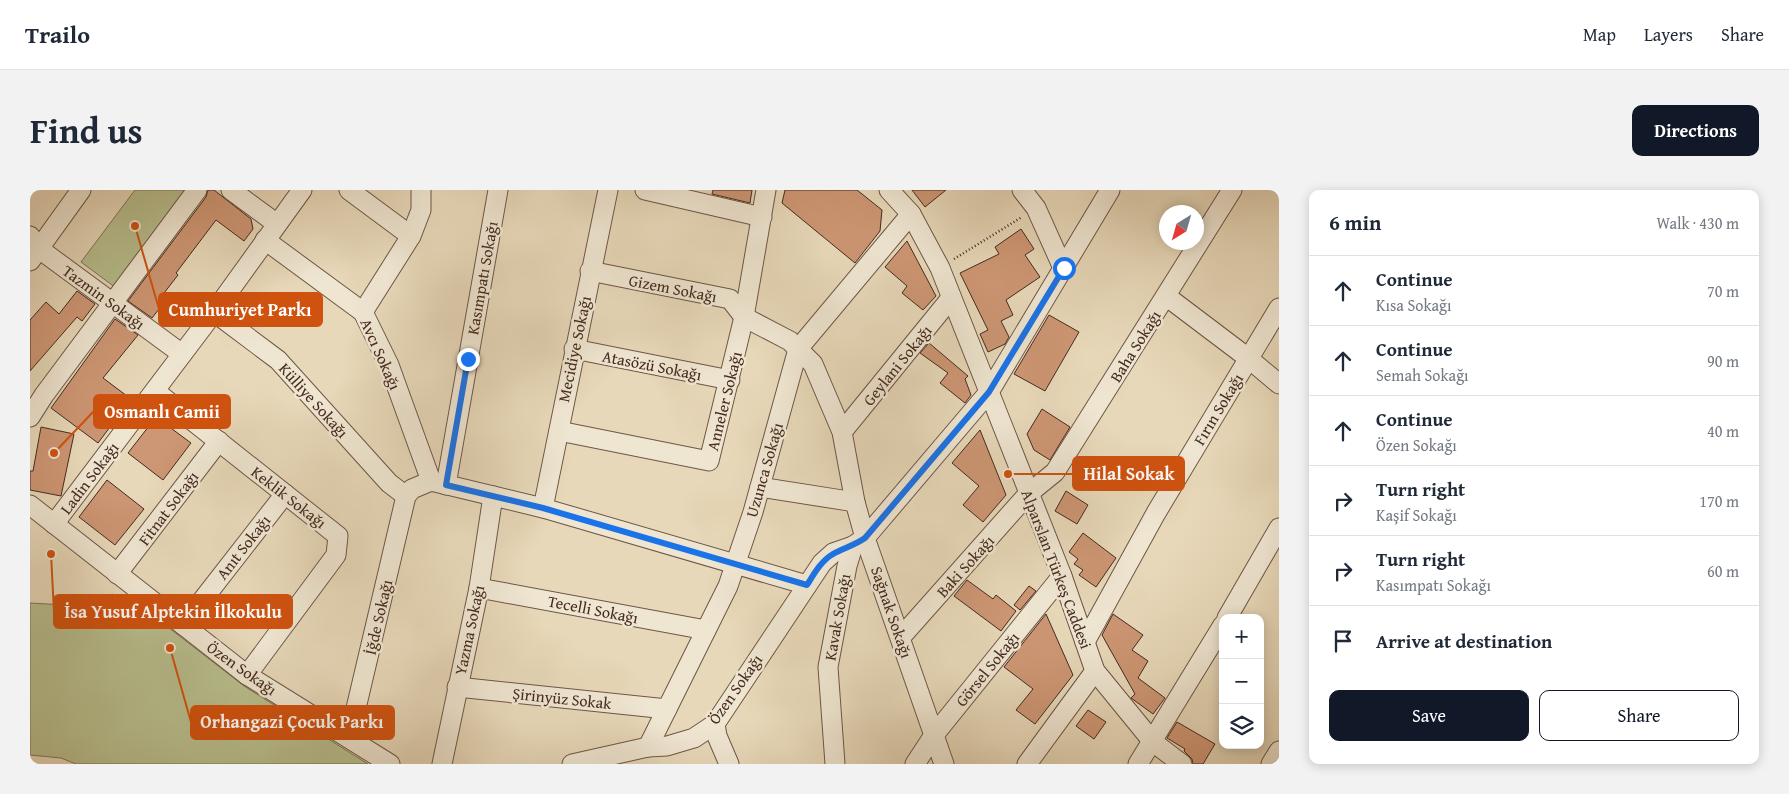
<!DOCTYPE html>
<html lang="en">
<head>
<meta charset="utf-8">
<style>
	body { margin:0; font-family:"Gentium Book Plus",serif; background:#f2f2f3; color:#1f2937 }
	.controls { position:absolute; right:15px; bottom:15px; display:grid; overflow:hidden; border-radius:10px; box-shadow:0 2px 12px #0003 }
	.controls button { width:45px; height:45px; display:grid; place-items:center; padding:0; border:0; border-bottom:1px solid #e0e1e3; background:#fff; color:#1f2937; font:25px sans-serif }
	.compass { position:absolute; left:1129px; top:15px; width:45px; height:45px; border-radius:50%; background:#fff; box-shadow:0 2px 12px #0003; rotate:217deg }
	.stop { position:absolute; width:15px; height:15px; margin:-11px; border:4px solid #1a73e8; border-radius:50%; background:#fff }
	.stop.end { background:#1a73e8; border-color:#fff; box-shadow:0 1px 5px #0008 }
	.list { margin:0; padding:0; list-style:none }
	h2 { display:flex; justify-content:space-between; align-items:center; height:65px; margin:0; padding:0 20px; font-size:21px }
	h2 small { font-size:16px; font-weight:400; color:#747a83 }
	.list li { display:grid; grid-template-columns:32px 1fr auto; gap:15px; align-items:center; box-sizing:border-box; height:70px; padding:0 20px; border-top:1px solid #e0e1e3 }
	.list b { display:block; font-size:19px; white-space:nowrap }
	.list p { margin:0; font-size:16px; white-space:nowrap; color:#747a83 }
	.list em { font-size:16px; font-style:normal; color:#747a83 }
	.actions { display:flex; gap:10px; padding:15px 20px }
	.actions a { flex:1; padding:11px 0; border:1px solid #111827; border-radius:10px; text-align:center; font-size:18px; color:#111827 }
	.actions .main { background:#111827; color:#fff }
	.icon { flex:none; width:28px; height:28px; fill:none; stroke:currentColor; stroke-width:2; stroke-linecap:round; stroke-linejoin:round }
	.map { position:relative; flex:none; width:1249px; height:574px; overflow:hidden; border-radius:10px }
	header { display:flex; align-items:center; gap:30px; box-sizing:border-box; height:70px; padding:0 25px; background:#fff; border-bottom:1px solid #e0e1e3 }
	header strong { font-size:24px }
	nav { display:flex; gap:28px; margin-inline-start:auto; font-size:18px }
	.intro { display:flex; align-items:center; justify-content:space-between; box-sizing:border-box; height:120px; padding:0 30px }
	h1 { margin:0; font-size:35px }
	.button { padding:12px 22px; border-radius:10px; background:#111827; color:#fff; font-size:18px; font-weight:700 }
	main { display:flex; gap:30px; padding:0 30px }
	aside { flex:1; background:#fff; border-radius:10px; box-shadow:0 2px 12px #0003 }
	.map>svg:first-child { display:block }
</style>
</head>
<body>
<header>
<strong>Trailo</strong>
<nav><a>Map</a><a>Layers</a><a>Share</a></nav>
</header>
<div class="intro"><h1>Find us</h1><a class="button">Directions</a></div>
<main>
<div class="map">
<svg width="1249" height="574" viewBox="0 0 1249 574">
	<rect width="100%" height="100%" fill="#e7d8b9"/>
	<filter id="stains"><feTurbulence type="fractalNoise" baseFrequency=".004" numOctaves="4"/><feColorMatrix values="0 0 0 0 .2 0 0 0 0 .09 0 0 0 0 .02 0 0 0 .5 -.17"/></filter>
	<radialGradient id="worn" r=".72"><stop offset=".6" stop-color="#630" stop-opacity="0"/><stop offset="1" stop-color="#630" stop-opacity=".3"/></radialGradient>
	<g fill="#b8be8e" stroke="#7e7456">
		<path d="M105,0h54l-73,98 -35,-26z"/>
		<path d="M103,410l111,86 124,78h-292l-15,-6 -31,-3v-152l70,4 18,15z"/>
	</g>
	<g fill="#cd9674" stroke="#452a1f">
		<path d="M178,0h6l37,29 2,10 -9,12 -28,-21 -40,53 2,2 -17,22 5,3 -14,18 -24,-17 78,-104z"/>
		<path d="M683,0h39l-2,13 -38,-9z"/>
		<path d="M755,0h72l25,20 -2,21 -25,32 -73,-60z"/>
		<path d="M882,0h34l-21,17z"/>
		<path d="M991,39l13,20 -9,6 15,22 -34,23 7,15 -12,6 8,16 -4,7 -17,8 -8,-18 8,-4 -28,-57 39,-19 -4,-7z"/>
		<path d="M877,51l29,55 -13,14 -21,-17 5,-7 -22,-19z"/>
		<path d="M47,101l18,13 -13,17 -5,-4 -47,54v-51l16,-18 13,12z"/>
		<path d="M1019,125l30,17 -34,59 -31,-17z"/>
		<path d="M85,129l23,16 -35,43 28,21 -33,44 -47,-35z"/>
		<path d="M899,153l39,33 -3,3 6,16 -6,8 -25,-20 8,-10 -28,-20z"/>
		<path d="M1012,219l28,18 -20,33 -16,-10 -7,-16z"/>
		<path d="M126,227l35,26 -28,37 -35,-27z"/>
		<path d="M11,237l33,7 -13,62 -31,-6v-19h3z"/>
		<path d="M950,240l26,65 -23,27 -20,-17 16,-19 -27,-23z"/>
		<path d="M77,290l37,29 -29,36 -36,-28z"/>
		<path d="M1036,301l22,14 -11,19 -22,-13z"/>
		<path d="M1053,343l33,25 -20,29 -17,-12 4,-5 -9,-6 4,-5 -9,-7z"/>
		<path d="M937,390l26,19 3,-4 20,16 -15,20 -47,-35z"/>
		<path d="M999,396l7,5 -16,19 -6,-5z"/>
		<path d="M82,404l12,9 -9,13 -12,-9z"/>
		<path d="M1016,424l27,61 -38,49 -19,-14 17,-21 -29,-22z"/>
		<path d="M1083,424l30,21 -11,15 16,11 -10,17 27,20 -12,16 -22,-16 4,-4 -33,-59z"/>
		<path d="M1058,520l18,12 -12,17 -18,-13z"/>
		<path d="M1147,532l38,22 -12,20h-10l-1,-5 -8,-8 1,-2 -18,-11z"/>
	</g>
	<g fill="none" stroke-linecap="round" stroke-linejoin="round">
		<defs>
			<g id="minor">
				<path d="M201,0l46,34"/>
				<path d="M319,0l62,46"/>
				<path d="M615,0l117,27"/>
				<path d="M859,0l22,24 29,54 122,308 33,95 58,71 29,22"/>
				<path d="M992,0l14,18 27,60"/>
				<path d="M0,46l8,12 144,106"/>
				<path d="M235,50l98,72 26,53 42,116"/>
				<path d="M0,71l51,-71"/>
				<path d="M560,81l140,28 14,18 46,24 23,23 29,68 13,70 10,36 79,226"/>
				<path d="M1136,106l82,62 31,26"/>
				<path d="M184,122l64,48 111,123 17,13"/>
				<path d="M333,122l48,-76 10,-26v-20"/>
				<path d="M544,159l156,31"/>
				<path d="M125,201l183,145 -2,19 -89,120"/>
				<path d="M0,227l14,-22 153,-205"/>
				<path d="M529,241l150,30 35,-144 22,-127"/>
				<path d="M812,242l109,-134"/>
				<path d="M416,295l52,-295"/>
				<path d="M730,297l95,15"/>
				<path d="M0,315l217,170 143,89"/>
				<path d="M513,318l65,-318"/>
				<path d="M24,334l160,-212 88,-122"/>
				<path d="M87,384l102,-133"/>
				<path d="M449,398l227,42"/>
				<path d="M1197,428l52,-90"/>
				<path d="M153,435l102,-131"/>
				<path d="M871,447l127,-143 27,-22 177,-282"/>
				<path d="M1055,452l71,-129 123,-205"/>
				<path d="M427,497l210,22"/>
				<path d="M685,534l2,12 12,28"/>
				<path d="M319,548l57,-242 6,-7 19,-8 112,27 264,77"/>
				<path d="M618,557l80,-161 25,-74 45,-163 113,-135"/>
				<path d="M412,574l37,-176 14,-92"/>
				<path d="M542,574l76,-17 19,-1 27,-8 21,-14 107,-161 11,-10 20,-7"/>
				<path d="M805,574l-7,-97 19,-101 6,-20 12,-8 124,-146 121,-202"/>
				<path d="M885,574l19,-29 128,-159"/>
				<path d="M997,574l68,-93"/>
				<path d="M1108,574l85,-139"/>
				<path d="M1241,574l8,-13"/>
			</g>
		</defs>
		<use href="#minor" stroke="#6e5646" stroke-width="21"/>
		<path stroke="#452a1f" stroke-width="2.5" stroke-dasharray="1 2.5" stroke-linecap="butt" d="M924,69l68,-42"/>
		<use href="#minor" stroke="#efe6d2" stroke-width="19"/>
	</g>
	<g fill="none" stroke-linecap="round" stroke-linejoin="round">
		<path stroke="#1a73e8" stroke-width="6" d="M438,169l-22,126 97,23 264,77c7,-11 14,-24 26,-31 11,-6 22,-9 32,-16l124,-146 75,-124"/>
	</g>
	<g text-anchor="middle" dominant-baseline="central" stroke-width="5" stroke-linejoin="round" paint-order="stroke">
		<g font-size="16" fill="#452a1f" stroke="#efe6d2">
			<text transform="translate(452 88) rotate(-80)">Kasımpatı Sokağı</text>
			<text transform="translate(643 98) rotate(11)">Gizem Sokağı</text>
			<text transform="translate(74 107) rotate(36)">Tazmin Sokağı</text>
			<text transform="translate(1105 156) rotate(-58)">Baha Sokağı</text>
			<text transform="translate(544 159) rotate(-78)">Mecidiye Sokağı</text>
			<text transform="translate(351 164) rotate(66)">Avcı Sokağı</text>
			<text transform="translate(622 175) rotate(11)">Atasözü Sokağı</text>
			<text transform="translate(867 175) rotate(-51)">Geylani Sokağı</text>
			<text transform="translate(284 210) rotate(48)">Külliye Sokağı</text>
			<text transform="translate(694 211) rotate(-76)">Anneler Sokağı</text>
			<text transform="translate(1188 219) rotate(-59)">Fırın Sokağı</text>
			<text transform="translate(734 280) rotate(-74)">Uzunca Sokağı</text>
			<text transform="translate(59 288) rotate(-53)">Ladin Sokağı</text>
			<text transform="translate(259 307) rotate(38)">Keklik Sokağı</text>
			<text transform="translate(138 318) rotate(-53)">Fitnat Sokağı</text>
			<text transform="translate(213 357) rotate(-52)">Anıt Sokağı</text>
			<text transform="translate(935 376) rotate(-48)">Baki Sokağı</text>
			<text transform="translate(1027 379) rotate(69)">Alparslan Türkeş Caddesi</text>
			<text transform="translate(563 419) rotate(11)">Tecelli Sokağı</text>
			<text transform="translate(862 422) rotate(71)">Sağnak Sokağı</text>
			<text transform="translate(348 427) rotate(-77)">İğde Sokağı</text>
			<text transform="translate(807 427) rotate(-80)">Kavak Sokağı</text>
			<text transform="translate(439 440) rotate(-78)">Yazma Sokağı</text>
			<text transform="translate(212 478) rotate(35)">Özen Sokağı</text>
			<text transform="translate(957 479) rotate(-51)">Görsel Sokağı</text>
			<text transform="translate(705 499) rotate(-55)">Özen Sokağı</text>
			<text transform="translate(532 508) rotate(6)">Şirinyüz Sokak</text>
		</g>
	</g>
	<path fill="none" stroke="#d0520f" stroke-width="2" d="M105 36L129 119M24 263L64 221M978 284L1043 284M21 364L24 422M140 458L161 532"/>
	<g fill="#d0520f" stroke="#efe6d2" stroke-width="2">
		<circle cx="105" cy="36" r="5"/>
		<circle cx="24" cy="263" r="5"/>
		<circle cx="978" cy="284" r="5"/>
		<circle cx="21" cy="364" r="5"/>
		<circle cx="140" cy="458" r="5"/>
	</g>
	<g fill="#d0520f" stroke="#d0520f" stroke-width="2">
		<rect x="129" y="103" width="163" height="33" rx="5"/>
		<rect x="64" y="205" width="136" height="33" rx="5"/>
		<rect x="1043" y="267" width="111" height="33" rx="5"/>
		<rect x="24" y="405" width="238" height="33" rx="5"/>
		<rect x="161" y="516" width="203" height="33" rx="5"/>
	</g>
	<g font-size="18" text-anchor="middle" font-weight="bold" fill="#fff">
		<text x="210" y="126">Cumhuriyet Parkı</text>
		<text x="132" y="228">Osmanlı Camii</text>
		<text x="1099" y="290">Hilal Sokak</text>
		<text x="143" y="428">İsa Yusuf Alptekin İlkokulu</text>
		<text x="262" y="538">Orhangazi Çocuk Parkı</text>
	</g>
	<rect width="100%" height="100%" filter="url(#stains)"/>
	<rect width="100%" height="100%" fill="url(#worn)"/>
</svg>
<div class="controls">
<button>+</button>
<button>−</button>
<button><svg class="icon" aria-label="layers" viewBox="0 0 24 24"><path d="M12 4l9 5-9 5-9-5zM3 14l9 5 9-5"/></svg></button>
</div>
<svg class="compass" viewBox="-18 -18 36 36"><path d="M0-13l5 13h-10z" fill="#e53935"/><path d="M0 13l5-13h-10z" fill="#747a83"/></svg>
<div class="stop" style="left:1034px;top:78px"></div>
<div class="stop end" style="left:438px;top:169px"></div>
</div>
<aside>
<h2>6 min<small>Walk · 430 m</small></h2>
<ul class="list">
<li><svg class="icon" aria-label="ahead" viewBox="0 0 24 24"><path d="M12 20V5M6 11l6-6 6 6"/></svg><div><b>Continue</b><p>Kısa Sokağı</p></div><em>70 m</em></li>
<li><svg class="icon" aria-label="ahead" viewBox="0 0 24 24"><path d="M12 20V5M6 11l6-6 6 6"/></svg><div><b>Continue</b><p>Semah Sokağı</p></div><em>90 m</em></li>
<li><svg class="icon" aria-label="ahead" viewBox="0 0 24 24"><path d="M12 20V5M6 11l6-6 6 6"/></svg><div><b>Continue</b><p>Özen Sokağı</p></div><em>40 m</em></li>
<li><svg class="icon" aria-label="right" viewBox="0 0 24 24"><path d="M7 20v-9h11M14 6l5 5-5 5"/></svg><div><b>Turn right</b><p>Kaşif Sokağı</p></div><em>170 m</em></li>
<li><svg class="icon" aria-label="right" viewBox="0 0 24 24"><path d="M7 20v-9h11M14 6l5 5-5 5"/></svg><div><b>Turn right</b><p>Kasımpatı Sokağı</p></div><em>60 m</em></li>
<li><svg class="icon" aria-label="arrive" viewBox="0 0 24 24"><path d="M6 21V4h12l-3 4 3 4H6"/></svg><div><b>Arrive at destination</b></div></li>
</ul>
<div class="actions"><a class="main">Save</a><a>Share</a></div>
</aside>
</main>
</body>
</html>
